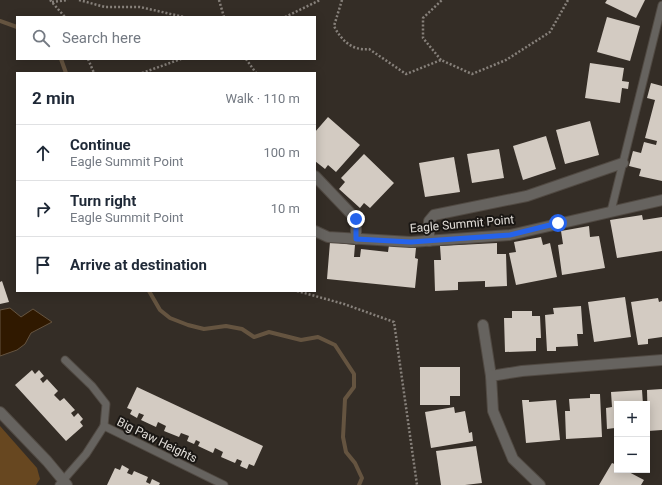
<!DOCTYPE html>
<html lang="en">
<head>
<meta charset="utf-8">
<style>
	body { margin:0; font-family:Roboto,sans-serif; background:#f6f6f7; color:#1f2937 }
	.controls { position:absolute; right:12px; bottom:12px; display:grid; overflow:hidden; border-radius:0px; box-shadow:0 2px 10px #0003 }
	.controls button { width:36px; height:36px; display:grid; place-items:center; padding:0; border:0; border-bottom:1px solid #e0e1e3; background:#fff; color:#1f2937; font:20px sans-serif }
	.stop { position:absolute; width:12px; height:12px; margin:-9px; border:3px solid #2563eb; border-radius:50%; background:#fff }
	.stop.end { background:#2563eb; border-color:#fff; box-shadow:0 1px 4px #0008 }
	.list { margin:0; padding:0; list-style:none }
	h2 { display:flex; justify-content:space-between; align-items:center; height:52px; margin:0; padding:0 16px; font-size:17px }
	h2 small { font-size:13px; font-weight:400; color:#747a83 }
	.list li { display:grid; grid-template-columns:26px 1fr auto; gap:12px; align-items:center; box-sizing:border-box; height:56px; padding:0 16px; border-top:1px solid #e0e1e3 }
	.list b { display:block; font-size:15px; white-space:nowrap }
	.list p { margin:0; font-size:13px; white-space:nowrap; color:#747a83 }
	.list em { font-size:13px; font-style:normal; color:#747a83 }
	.icon { flex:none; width:22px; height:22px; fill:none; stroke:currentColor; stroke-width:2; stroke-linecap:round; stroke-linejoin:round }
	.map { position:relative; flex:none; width:662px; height:485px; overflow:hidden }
	.search { position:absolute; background:#fff; box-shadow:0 2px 10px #0003; left:16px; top:16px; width:300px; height:44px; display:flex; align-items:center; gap:10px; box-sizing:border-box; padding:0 14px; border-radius:0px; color:#747a83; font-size:15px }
	.panel { position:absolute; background:#fff; box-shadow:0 2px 10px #0003; left:16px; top:72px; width:300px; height:220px; border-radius:0px }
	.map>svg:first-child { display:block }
</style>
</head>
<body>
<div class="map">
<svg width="662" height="485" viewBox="0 0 662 485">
	<rect width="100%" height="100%" fill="#342d26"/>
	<path fill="#674720" d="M0,426l37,42 3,11 -4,6h-36z"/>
	<path fill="#301900" stroke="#655440" d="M10,308l11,9 12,-8 19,13 -21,11 -6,11 -8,6 -17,6v-46z"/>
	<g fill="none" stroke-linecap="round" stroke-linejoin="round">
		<g stroke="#655440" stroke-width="4">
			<path d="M0,21l17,6"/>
			<path d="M61,59l5,14"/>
			<path d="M149,291l11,19 10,8 18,7 16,4 22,-3 16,3 12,8 15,-5 32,8 17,-3 17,8 19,29v13l-9,12 -2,38 3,15 9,11 7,15 -3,7"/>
		</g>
	</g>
	<g fill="#d3cbc2">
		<path d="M607,0h38l-9,18 -31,-15z"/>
		<path d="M607,17l33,9 -10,35 -33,-9z"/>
		<path d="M590,63l34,5 -2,13 7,1 -1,7 -6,-1 -2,15 -35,-5z"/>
		<path d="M651,83l11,3v95l-23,-5 2,-7 -12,-3 4,-15 8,2 3,-11 12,3 1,-4 -12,-3 10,-38 -8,-2z"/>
		<path d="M328,117l32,28 -24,27 -8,-7 -3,4 -10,-8v-29z"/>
		<path d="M590,121l9,34 -34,9 -9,-34z"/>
		<path d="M546,136l10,33 -33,11 -10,-34z"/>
		<path d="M499,149l5,29 -32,5 -5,-29z"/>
		<path d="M364,154l30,29 -24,25 -6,-5 -4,5 -21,-19 6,-7 -4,-4z"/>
		<path d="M454,157l6,35 -35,5 -6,-34z"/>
		<path d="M642,215l1,5 19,-3v34l-45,7 -7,-38z"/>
		<path d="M589,226l1,11 9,-1 6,32 -43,7 -4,-30 5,-1 -2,-13z"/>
		<path d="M541,237l2,8 7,-2 7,34 -41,8 -7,-32 7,-1 -2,-10z"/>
		<path d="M330,242l25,3 -1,12h6l1,-8 27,3 1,-7 27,3 -1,10 3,1 -3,29 -88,-9z"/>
		<path d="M497,243v11h9l1,32 -22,1v-6l-27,1v8l-23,1 -1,-31h7l-1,-14z"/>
		<path d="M2,281l7,21 -9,2v-22z"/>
		<path d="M625,297l6,40 -37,5 -6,-40z"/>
		<path d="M658,298l1,4 3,-1v36l-14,2v5l-10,1 -7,-43z"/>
		<path d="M581,306l2,28h-6l1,12 -22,1v4h-9l-2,-36 9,-1 -1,-6z"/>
		<path d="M512,311h20v5h8l1,22h-5v13l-31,1 -1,-34h8z"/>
		<path d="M420,367h40v29h-10v9h-30z"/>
		<path d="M32,370l3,4 4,-4 5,6 -4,3 3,4 4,-4 11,12 -4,4 6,6 4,-3 11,12 -4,3 3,4 4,-4 5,6 -3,3 3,4 -17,15 -51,-56z"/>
		<path d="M137,387l126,59 -9,20 -5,-2 -2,5 -7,-3 2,-5 -5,-2 -2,4 -14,-6 2,-5 -8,-4 -2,5 -15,-7 2,-4 -4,-2 -2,4 -7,-3 2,-5 -8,-3 -2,4 -15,-6 2,-5 -8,-4 -2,5 -15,-7 3,-5 -5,-2 -2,5 -7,-4 2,-4 -5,-2z"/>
		<path d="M662,389v41l-14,1 -1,-41z"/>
		<path d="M642,390l1,14h-26l-1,32 -1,-8 -8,1 -1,-21 6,-1 -1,-15z"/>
		<path d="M590,394h10l2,43 -36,2 -1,-28h5l-1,-12 21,-1z"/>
		<path d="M522,400h7v2l27,-2 4,40 -34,3z"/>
		<path d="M454,407l1,6 10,-2 4,22 3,-1 1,9 -42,7 -6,-36z"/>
		<path d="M476,446l6,37 -17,2h-24l-5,-34z"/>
		<path d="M612,463l5,2v5h8l19,10 -3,5h-42z"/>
		<path d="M122,465l7,4 -2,4 5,2 2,-4 14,6 -2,5 4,2 2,-5 8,4 -1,2h-52l8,-17 5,2z"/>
	</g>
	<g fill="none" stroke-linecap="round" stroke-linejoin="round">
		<defs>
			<g id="lane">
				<path d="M611,211l51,-206"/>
				<path d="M65,360l27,26 14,18 -2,22"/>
				<path d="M59,485l27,-31 18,-28 120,59"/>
			</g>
			<g id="street">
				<path d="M315,176l41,43v20"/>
				<path d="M315,231l13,6 83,5 99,-7 152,-35"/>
				<path d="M429,241v-20l5,-6 93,-19 96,-33"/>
				<path d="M483,325l8,51"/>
				<path d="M0,412l47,49 20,24"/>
				<path d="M540,485l-27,-26 -20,-48 -2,-35 31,-5 140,-11"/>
			</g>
		</defs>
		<use href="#lane" stroke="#504942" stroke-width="9"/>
		<use href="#street" stroke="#504942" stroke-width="12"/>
		<g stroke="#87817b" stroke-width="2.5" stroke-dasharray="2 2" stroke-linecap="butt">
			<path d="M50,0l15,17"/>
			<path d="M79,0l26,7h35l44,10"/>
			<path d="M219,0l5,17"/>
			<path d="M342,0l-8,26c7,14 18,25 35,23l37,25 35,-14 31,14 34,-14 44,-28 18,-32"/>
			<path d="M52,2l16,-2"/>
			<path d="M285,17l35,-17"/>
			<path d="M88,59l6,14"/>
			<path d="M246,59l10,14"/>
			<path d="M441,60l-18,-22v-20l19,-18"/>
			<path d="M142,73l39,-14"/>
			<path d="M297,291l47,13 50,18 23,163"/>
		</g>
		<use href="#lane" stroke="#66635f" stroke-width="7"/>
		<use href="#street" stroke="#66635f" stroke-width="10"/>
	</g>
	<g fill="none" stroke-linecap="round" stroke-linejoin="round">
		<path stroke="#2563eb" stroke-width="5" d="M356,219v20l55,3 99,-7 48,-12"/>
	</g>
	<g text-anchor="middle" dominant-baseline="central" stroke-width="4" stroke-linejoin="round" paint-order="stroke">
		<g font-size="12" fill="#e0dcd7" stroke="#191613">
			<text transform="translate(462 224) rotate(-5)">Eagle Summit Point</text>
			<text transform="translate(157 440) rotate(26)">Big Paw Heights</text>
		</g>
	</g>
</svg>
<div class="controls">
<button>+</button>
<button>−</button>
</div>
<div class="stop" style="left:558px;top:223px"></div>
<div class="stop end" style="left:356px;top:219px"></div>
<div class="search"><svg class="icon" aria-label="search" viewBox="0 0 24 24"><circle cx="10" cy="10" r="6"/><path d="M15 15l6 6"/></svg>Search here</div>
<section class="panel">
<h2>2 min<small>Walk · 110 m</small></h2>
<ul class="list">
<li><svg class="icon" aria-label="ahead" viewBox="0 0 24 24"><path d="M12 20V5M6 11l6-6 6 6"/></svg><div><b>Continue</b><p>Eagle Summit Point</p></div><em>100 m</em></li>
<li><svg class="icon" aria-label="right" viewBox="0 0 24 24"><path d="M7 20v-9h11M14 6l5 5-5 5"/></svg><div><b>Turn right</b><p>Eagle Summit Point</p></div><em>10 m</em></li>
<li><svg class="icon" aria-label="arrive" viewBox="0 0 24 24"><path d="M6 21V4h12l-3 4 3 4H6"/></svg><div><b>Arrive at destination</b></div></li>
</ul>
</section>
</div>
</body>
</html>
